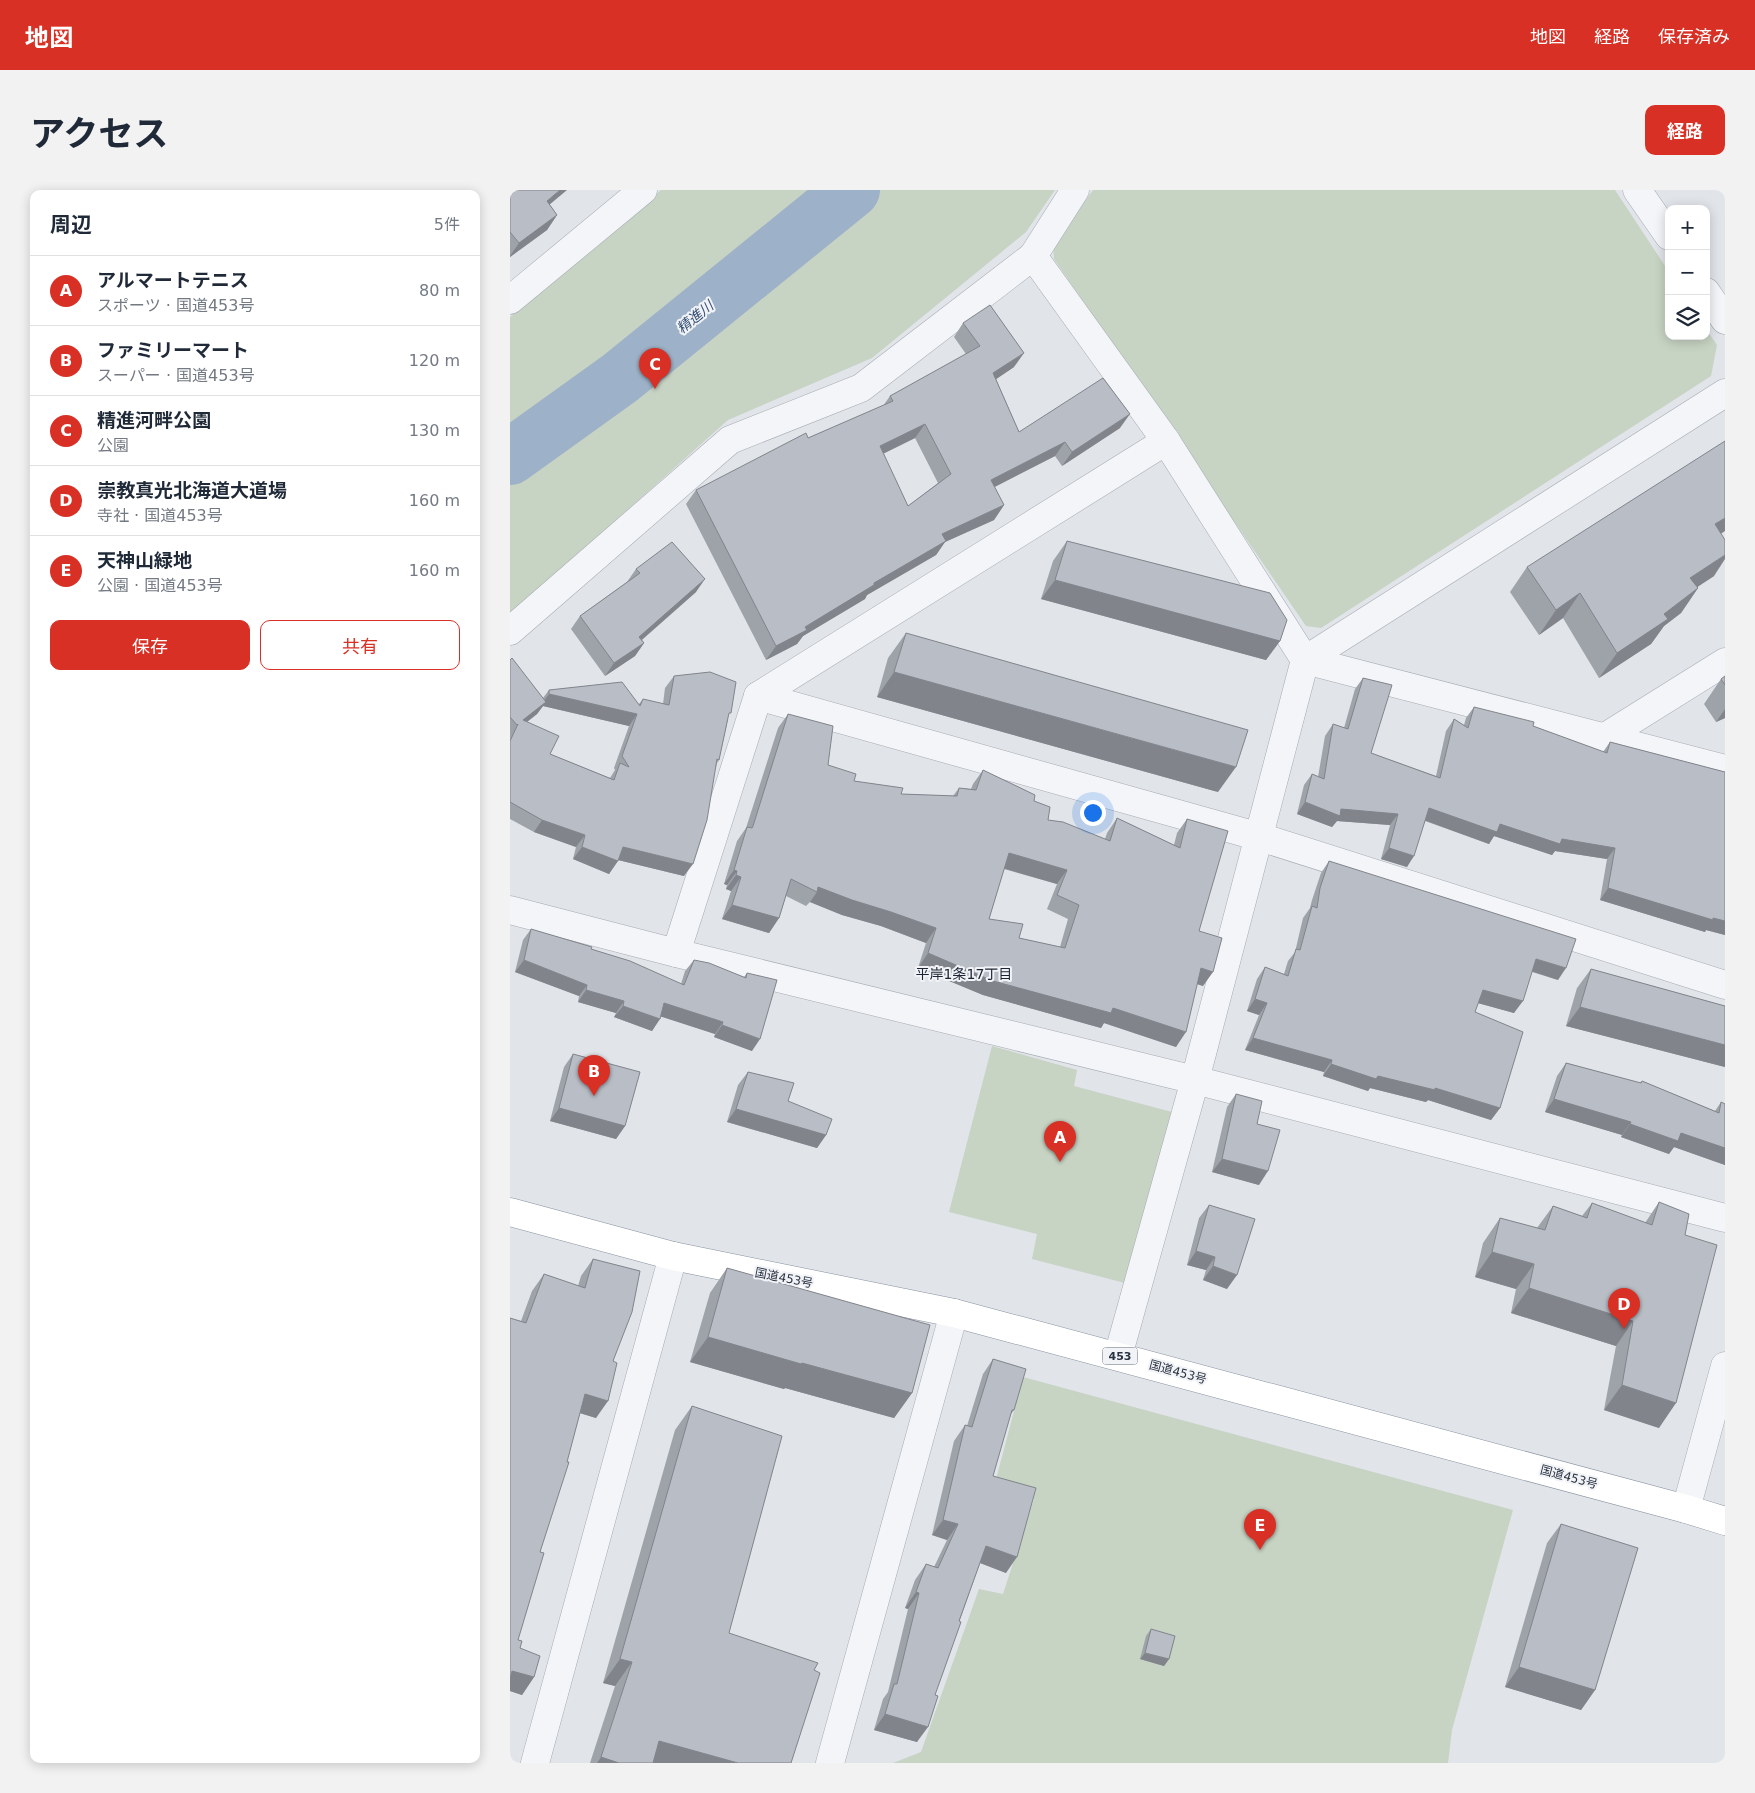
<!DOCTYPE html>
<html lang="ja">
<head>
<meta charset="utf-8">
<style>
	body { margin:0; font-family:"DejaVu Sans","Noto Sans JP",sans-serif; background:#f2f2f3; color:#1f2937 }
	.controls { position:absolute; right:15px; top:15px; display:grid; overflow:hidden; border-radius:10px; box-shadow:0 2px 12px #0003 }
	.controls button { width:45px; height:45px; display:grid; place-items:center; padding:0; border:0; border-bottom:1px solid #e0e1e3; background:#fff; color:#1f2937; font:25px sans-serif }
	.you { position:absolute; left:582px; top:622px; width:18px; height:18px; margin:-12px; border:4px solid #fff; border-radius:50%; background:#1a73e8; box-shadow:0 0 0 8px #1a73e833 }
	.badge { display:grid; place-items:center; width:32px; height:32px; border-radius:50%; background:#d93025; color:#fff; font-size:16px; font-weight:700 }
	.pin { position:absolute; translate:-50% -41px; filter:drop-shadow(0 1px 2px #0008) }
	.pin::after { content:''; position:absolute; top:26px; width:18px; height:15px; background:inherit; clip-path:polygon(0 0,100% 0,50% 100%) }
	.list { margin:0; padding:0; list-style:none }
	h2 { display:flex; justify-content:space-between; align-items:center; height:65px; margin:0; padding:0 20px; font-size:21px }
	h2 small { font-size:16px; font-weight:400; color:#747a83 }
	.list li { display:grid; grid-template-columns:32px 1fr auto; gap:15px; align-items:center; box-sizing:border-box; height:70px; padding:0 20px; border-top:1px solid #e0e1e3 }
	.list b { display:block; font-size:19px; white-space:nowrap }
	.list p { margin:0; font-size:16px; white-space:nowrap; color:#747a83 }
	.list em { font-size:16px; font-style:normal; color:#747a83 }
	.actions { display:flex; gap:10px; padding:15px 20px }
	.actions a { flex:1; padding:11px 0; border:1px solid #d93025; border-radius:10px; text-align:center; font-size:18px; color:#d93025 }
	.actions .main { background:#d93025; color:#fff }
	.icon { flex:none; width:28px; height:28px; fill:none; stroke:currentColor; stroke-width:2; stroke-linecap:round; stroke-linejoin:round }
	.map { position:relative; flex:none; width:1215px; height:1573px; overflow:hidden; border-radius:10px }
	header { display:flex; align-items:center; gap:30px; box-sizing:border-box; height:70px; padding:0 25px; background:#d93025; color:#fff }
	header strong { font-size:24px }
	nav { display:flex; gap:28px; margin-inline-start:auto; font-size:18px }
	.intro { display:flex; align-items:center; justify-content:space-between; box-sizing:border-box; height:120px; padding:0 30px }
	h1 { margin:0; font-size:35px }
	.button { padding:12px 22px; border-radius:10px; background:#d93025; color:#fff; font-size:18px; font-weight:700 }
	main { display:flex; gap:30px; padding:0 30px }
	aside { flex:1; background:#fff; border-radius:10px; box-shadow:0 2px 12px #0003 }
	.map>svg:first-child { display:block }
</style>
</head>
<body>
<header>
<strong>地図</strong>
<nav><a>地図</a><a>経路</a><a>保存済み</a></nav>
</header>
<div class="intro"><h1>アクセス</h1><a class="button">経路</a></div>
<main>
<aside>
<h2>周辺<small>5件</small></h2>
<ul class="list">
<li><span class="badge">A</span><div><b>アルマートテニス</b><p>スポーツ · 国道453号</p></div><em>80 m</em></li>
<li><span class="badge">B</span><div><b>ファミリーマート</b><p>スーパー · 国道453号</p></div><em>120 m</em></li>
<li><span class="badge">C</span><div><b>精進河畔公園</b><p>公園</p></div><em>130 m</em></li>
<li><span class="badge">D</span><div><b>崇教真光北海道大道場</b><p>寺社 · 国道453号</p></div><em>160 m</em></li>
<li><span class="badge">E</span><div><b>天神山緑地</b><p>公園 · 国道453号</p></div><em>160 m</em></li>
</ul>
<div class="actions"><a class="main">保存</a><a>共有</a></div>
</aside>
<div class="map">
<svg width="1215" height="1573" viewBox="0 0 1215 1573">
	<rect width="100%" height="100%" fill="#e1e4e9"/>
	<g fill="#c7d3c3">
		<path d="M151,0h394l-29,42 -154,126 -144,62 -218,195v-298z"/>
		<path d="M583,0h522l54,82v64h37v-7l11,16 -6,31 -390,252 -15,-2 -252,-367 -1,-14z"/>
		<path d="M482,856l85,24 -3,16 98,26 -47,171 -93,-24 5,-25 -88,-22z"/>
		<path d="M513,1187l490,133 -61,220 -4,33h-555l28,-11 58,-163 24,5 31,-95 -39,-16z"/>
	</g>
	<g fill="none" stroke-linecap="round" stroke-linejoin="round">
		<path stroke="#9db2c8" stroke-width="56" d="M0,267l110,-79 232,-188"/>
		<defs>
			<g id="street">
				<path d="M1127,0l32,46"/>
				<path d="M523,66l42,-66"/>
				<path d="M1196,102l19,28"/>
				<path d="M0,110l133,-110"/>
				<path d="M0,441l220,-191 131,-52 172,-132 133,185 139,219 420,109"/>
				<path d="M248,506l502,141 465,148"/>
				<path d="M1095,547l120,-75"/>
				<path d="M0,720l166,43 519,127 530,138"/>
				<path d="M166,763l82,-257 408,-255"/>
				<path d="M608,1166l77,-276 110,-420 420,-267"/>
				<path d="M1176,1319l39,-143"/>
				<path d="M25,1573l138,-507"/>
				<path d="M320,1573l124,-450"/>
			</g>
			<path id="highway" d="M0,1022l163,44 281,57 732,196 39,12"/>
		</defs>
		<use href="#street" stroke="#a6abb3" stroke-width="29"/>
		<use href="#highway" stroke="#8992a0" stroke-width="29"/>
		<use href="#street" stroke="#f4f5f8" stroke-width="28"/>
		<use href="#highway" stroke="#fff" stroke-width="28"/>
	</g>
	<g fill="#9ea3aa" fill-rule="evenodd">
		<path d="M0,0l40,15 7,10 -10,15 -37,27z"/>
		<path d="M453,133l51,44 -18,12 23,53 101,-4 -58,38 -7,-10 -61,31 10,18 -10,15 -49,22 -9,13 -69,40 -2,4 -62,37 -6,8 -31,16 -80,-156 10,-14 112,-52 75,-32 7,-10 76,-42 -12,-17zM405,248l23,45 -30,23 -25,-52z"/>
		<path d="M1211,343l-7,43 -17,11 1,1 -17,25 -17,13 -13,18 -52,34 -36,-60 -24,17 -29,-43 17,-25z"/>
		<path d="M557,351l213,100 -14,19 -225,-61 12,-38z"/>
		<path d="M126,379l60,23 -54,48 2,3 -9,13 -30,20 -34,-47 9,-13 47,-34z"/>
		<path d="M396,443l312,159 -341,-95 11,-39z"/>
		<path d="M0,470l33,38 6,-8 90,14 4,-5 20,5 2,-16 9,-12 54,43 -9,41 -2,3 -33,113 -66,-16 -9,14 -36,-15 3,-12 -42,-15 -24,-13zM33,516l86,20 -15,42 1,2 -5,8 -60,-24 -23,-32 10,-8z"/>
		<path d="M1215,486v42l-9,4 -12,-18 17,-25z"/>
		<path d="M853,488l8,75 65,23 10,-45 8,-12 10,6 2,-7 8,-11 59,19 70,26 7,-10 115,30v163l-19,-5 -1,2 -105,-32 7,-41 -52,-8 -3,4 -58,-19 -5,8 -64,-23 -18,46 -26,-8 9,-34 -53,-4 -5,6 -35,-13 7,-29 8,-11 6,3 7,-41 8,-12 11,4 11,-39z"/>
		<path d="M278,524l40,51 26,16 47,13 52,2 6,-8 12,1 2,-5 10,-14 51,31 14,19 57,19 2,-6 10,-15 57,27 3,-12 10,-14 12,112 4,55 -6,-2 -21,63 -72,-24 -3,5 -118,-33 -65,-27 8,-25 -45,-17 -39,-11 -32,-13 -4,4 -20,-10 -7,22 -10,15 -47,-14 9,-28 -5,-2 1,-4 -3,-1 13,-43 9,-13 32,-100zM494,679l53,15 -10,25 21,10 -8,28 -41,-9 -30,-19z"/>
		<path d="M819,671l229,119 -26,-8 -18,41 -36,-10 -3,9 25,96 -9,12 -63,-20 -2,2 -56,-14 -2,3 -45,-15 1,-4 -79,-22 14,-35 -12,-4 10,-32 8,-12 19,7 4,-13 7,-9 8,-34 7,-10 2,-8 9,-27z"/>
		<path d="M21,739l60,20 90,35 4,-13 9,-11 50,17 3,-4 5,78 -38,-14 1,-3 -54,-18 -9,15 -38,-14 2,-4 -38,-11 1,-6 -64,-24 8,-32z"/>
		<path d="M1081,779l134,37v61l-159,-41 11,-38z"/>
		<path d="M63,864l52,72 -9,13 -66,-18 14,-54z"/>
		<path d="M1056,873l74,20 2,-2 73,30 6,-9 4,63 -51,-18 -5,7 -48,-17 1,-2 -77,-23 12,-36z"/>
		<path d="M238,882l40,29 38,34 -9,13 -90,-26 11,-37z"/>
		<path d="M726,904l21,30 2,61 -47,-13 15,-65z"/>
		<path d="M1149,1012l26,33 -26,193 -55,-18 12,-64 -105,-33 5,-24 -41,-12 8,-34 17,-25 37,10 16,-22 29,10 10,-13 53,20z"/>
		<path d="M699,1015l18,84 -24,-9 3,-10 -19,-5 12,-47z"/>
		<path d="M83,1069l20,102 -17,57 -16,-5 -40,139 -22,88 2,8 14,29 -12,18 -12,-4v-373l11,3 11,-30 12,-17 34,12 3,-10z"/>
		<path d="M217,1078l185,125 -18,25 -109,-30 -1,1 -94,-27 20,-69z"/>
		<path d="M483,1169l21,51 -5,7 -16,59 13,97 -26,-10 -63,179 -43,-12 9,-31 5,-7 20,-83 -3,-1 10,-28 11,-16 8,3 13,-27 -15,-5 22,-94 11,-16 2,1 16,-52z"/>
		<path d="M182,1216l37,227 85,37 -23,93h-201l25,-77 -12,-3 72,-253z"/>
		<path d="M1051,1334l34,166 -14,20 -76,-23 42,-144z"/>
		<path d="M641,1439l18,30 -5,7 -24,-7 6,-23z"/>
	</g>
	<g fill="#81848b">
		<path d="M50,0h7l-31,26 11,-15z"/>
		<path d="M47,25l-10,15 -37,27v-1l9,-13z"/>
		<path d="M514,163l-10,14 -31,21 10,-15z"/>
		<path d="M620,224l-10,14 -58,38 10,-14z"/>
		<path d="M415,234l-10,14 -45,22 10,-14z"/>
		<path d="M555,252l-10,14 -74,38 10,-14z"/>
		<path d="M494,315l-10,15 -49,22 -9,13 -69,40 -2,4 -62,37 -6,8 -31,16 10,-14 98,-63 68,-49z"/>
		<path d="M1215,328v13l-27,18 17,-25z"/>
		<path d="M1215,365v4l-11,17 -41,27 17,-25z"/>
		<path d="M195,389l-9,13 -66,58 9,-13z"/>
		<path d="M545,390l225,61 -14,19 -225,-61z"/>
		<path d="M1188,398l-17,25 -17,13 -13,18 -52,34 18,-25 47,-39z"/>
		<path d="M1070,403l-17,25 -24,17 17,-25z"/>
		<path d="M134,453l-9,13 -30,20 9,-13z"/>
		<path d="M384,482l342,95 -18,25 -341,-95z"/>
		<path d="M39,504l88,20 -8,12 -86,-20 -6,8 -23,18 9,-12 17,-14z"/>
		<path d="M1215,519v9l-9,4z"/>
		<path d="M795,612l93,12 -8,11 -53,-4 -5,6 -35,-13z"/>
		<path d="M919,618l71,16 62,15 53,9 -8,11 -52,-8 -3,4 -58,-19 -5,8 -68,-25z"/>
		<path d="M32,630l43,15 -9,12 -42,-15z"/>
		<path d="M72,657l36,14 -9,13 -36,-15z"/>
		<path d="M113,657l70,17 -9,12 -70,-17z"/>
		<path d="M879,658l25,8 -7,11 -26,-8z"/>
		<path d="M499,663l58,17 -10,14 -58,-17z"/>
		<path d="M224,680l3,1 -10,14 -3,-1z"/>
		<path d="M226,685l5,2 -10,14 -5,-2z"/>
		<path d="M308,697l73,25 45,16 -10,15 -45,-17 -39,-11 -32,-13 7,-10z"/>
		<path d="M1098,698l117,33v14l-19,-5 -1,2 -105,-32z"/>
		<path d="M222,715l47,13 -10,15 -47,-14z"/>
		<path d="M418,763l185,55 73,24 -10,15 -72,-24 -3,5 -118,-33 -65,-27z"/>
		<path d="M1026,769l30,9 -8,12 -30,-10z"/>
		<path d="M14,770l63,25 -8,11 -64,-24z"/>
		<path d="M691,778l12,4 -10,14 -12,-4z"/>
		<path d="M76,800l38,11 -8,12 -38,-11z"/>
		<path d="M973,800l40,11 -9,12 -40,-11z"/>
		<path d="M745,809l12,4 -8,12 -12,-4z"/>
		<path d="M154,813l59,19 -8,12 -59,-19z"/>
		<path d="M113,816l37,13 -8,12 -38,-14z"/>
		<path d="M1070,817l145,38v22l-159,-41z"/>
		<path d="M212,835l38,14 -8,12 -38,-14z"/>
		<path d="M743,848l79,22 -8,12 -79,-22z"/>
		<path d="M821,874l47,12 57,12 65,20 -9,12 -63,-20 -2,2 -56,-14 -2,3 -45,-15z"/>
		<path d="M1044,909l77,23 -9,13 -77,-23z"/>
		<path d="M49,918l66,18 -9,13 -66,-18z"/>
		<path d="M226,919l90,26 -9,13 -90,-26z"/>
		<path d="M1120,934l51,9 44,15v17l-51,-18 -5,7 -48,-17z"/>
		<path d="M712,969l46,12 -9,14 -47,-13z"/>
		<path d="M686,1061l19,6 -9,13 -19,-5z"/>
		<path d="M982,1062l42,12 -18,25 -41,-12z"/>
		<path d="M703,1076l24,9 -10,14 -24,-9z"/>
		<path d="M1019,1098l104,33 -17,25 -105,-33z"/>
		<path d="M198,1147l94,26 110,30 -18,25 -109,-30 -1,1 -94,-27z"/>
		<path d="M1112,1195l54,18 -17,25 -55,-18z"/>
		<path d="M75,1204l23,7 -12,17 -23,-7z"/>
		<path d="M433,1330l15,4 -11,16 -15,-5z"/>
		<path d="M476,1356l31,11 -11,16 -31,-12z"/>
		<path d="M406,1402l3,1 -11,16 -3,-1z"/>
		<path d="M635,1463l24,6 -5,7 -24,-7z"/>
		<path d="M110,1469l12,3 -17,24 -12,-3z"/>
		<path d="M1009,1477l76,23 -14,20 -76,-23z"/>
		<path d="M2,1481l22,6 -12,18 -12,-4v-17z"/>
		<path d="M375,1524l43,13 -11,15 -43,-12z"/>
		<path d="M149,1551l79,22h-95z"/>
		<path d="M91,1567l18,6h-22z"/>
	</g>
	<g fill="#b8bdc6" stroke="#81848b" fill-rule="evenodd">
		<path d="M0,0h50l-13,11 10,14 -38,28 -9,-11z"/>
		<path d="M480,115l34,48 -31,20 26,59 84,-54 27,36 -58,38 -7,-10 -74,38 13,25 -62,29 4,7 -72,42v2l-69,42 2,3 -31,16 -80,-156 110,-57 2,5 85,-37 -3,-5 90,-50 -17,-23zM415,234l26,50 -43,32 -28,-60z"/>
		<path d="M1215,251v77l-10,6 10,16v15l-35,23 8,10 -34,26 4,5 -51,34 -37,-60 -24,17 -29,-43z"/>
		<path d="M557,351l203,52 17,27 -7,21 -225,-61z"/>
		<path d="M162,352l33,37 -66,58 5,6 -30,20 -34,-47 60,-43 -4,-4z"/>
		<path d="M396,443l342,97 -12,37 -342,-95z"/>
		<path d="M2,468l34,44 -23,18 36,16 -9,18 64,26 6,-17 9,4 -7,-11 15,-42 -88,-20v-4l73,-8 18,24 3,-7 26,6 5,-29 36,-4 26,10 -5,31h-2l-10,47 -2,-1 -10,61 -14,44 -70,-17 -5,14 -36,-14 3,-12 -43,-15 -32,-18v-61l8,-17 -1,1 -7,-8v-57z"/>
		<path d="M1215,486v9l-4,-6z"/>
		<path d="M853,488l29,7 -21,68 69,25 14,-59 14,9 6,-21 60,15 -1,4 74,27 3,-11 115,30v149l-12,-3v2l-105,-32 7,-40 -53,-9 -2,5 -60,-20 -3,8 -68,-24 -15,48 -25,-8 9,-34 -57,-5 -1,7 -35,-14 7,-28 12,5 9,-55 15,5z"/>
		<path d="M278,524l45,12 -5,39 28,9 -2,7 49,7 -2,6 56,2 2,-8 17,2 7,-20 52,25 -1,6 16,6 -2,13 15,2 47,19 7,-23 63,30 7,-29 41,12 -29,100 23,7 -9,34 -12,-4 -15,64 -73,-24 -2,5 -118,-32 -65,-28 8,-25 -45,-16 -39,-12 -34,-13 -1,5 -26,-13 -12,39 -47,-13 9,-28 -5,-2 1,-4 -3,-1 13,-43 5,1 1,-2zM499,663l58,17 -10,25 22,10 -14,43 -46,-10 4,-14 -34,-5z"/>
		<path d="M819,671l247,78 -10,29 -30,-9 -13,42 -40,-11 -8,22 48,20 -23,76 -65,-20v2l-57,-14 -2,3 -45,-15 1,-4 -79,-22 14,-35 -12,-4 10,-32 23,9 8,-27 4,1 12,-44 5,2 3,-20z"/>
		<path d="M21,739l61,18 -1,2 39,12 54,24 10,-25 15,3 37,15 1,-5 30,7 -17,59 -38,-14 1,-3 -59,-19 -4,16 -37,-13 1,-5 -38,-11 1,-5 -63,-25z"/>
		<path d="M1081,779l134,37v39l-145,-38z"/>
		<path d="M63,864l67,18 -15,54 -66,-18z"/>
		<path d="M1056,873l75,20 1,-2 77,32 2,-11 4,2v44l-44,-15 -3,8 -48,-17 1,-2 -77,-23z"/>
		<path d="M238,882l46,11 -6,18 44,18 -6,16 -90,-26z"/>
		<path d="M726,904l26,7 -5,23 23,6 -12,41 -46,-12z"/>
		<path d="M1149,1012l30,12 -4,21 32,10 -41,158 -54,-18 11,-64 -104,-33 5,-24 -42,-12 8,-34 45,12 8,-24 34,12 5,-15 60,22z"/>
		<path d="M699,1015l46,14 -18,56 -24,-9 2,-9 -19,-6z"/>
		<path d="M83,1069l47,12 -8,41 -19,49 4,2 -9,38 -23,-7 -18,68h2l-29,90 4,1 -26,87 4,1 -2,7 20,8 -6,21 -22,-6 -2,8v-361l16,5 18,-49 41,14z"/>
		<path d="M217,1078l203,57 -18,68 -110,-30 -1,1 -93,-27z"/>
		<path d="M483,1169l33,10 -12,41h-2l-19,66 43,12 -19,69 -31,-11 -27,75 2,1 -26,73 3,1 -10,31 -43,-13 9,-30h3l22,-91 -3,-1 10,-28 12,4 20,-44 -15,-4 22,-95 7,2z"/>
		<path d="M182,1216l90,30 -53,197 89,30 -4,7 6,3 -29,90h-53l-79,-22 -6,22h-34l-18,-6 31,-95 -12,-3z"/>
		<path d="M1051,1334l77,24 -43,142 -76,-23z"/>
		<path d="M641,1439l24,7 -6,23 -24,-6z"/>
	</g>
	<g text-anchor="middle" dominant-baseline="central" stroke-width="4" stroke-linejoin="round" paint-order="stroke">
		<rect fill="#f1f3f7" stroke="#666c78" stroke-width="1" x="592.5" y="1157.5" width="35" height="17" rx="4"/>
		<g font-size="11" font-weight="bold" fill="#2a3241">
			<text x="610" y="1166">453</text>
		</g>
		<g font-size="12" fill="#2a3241" stroke="#f1f3f7">
			<text transform="translate(274 1088) rotate(11)">国道453号</text>
			<text transform="translate(668 1182) rotate(15)">国道453号</text>
			<text transform="translate(1059 1287) rotate(15)">国道453号</text>
		</g>
		<g font-size="14" font-style="italic" fill="#355074" stroke="#f1f3f7">
			<text transform="translate(185 127) rotate(-39)">精進川</text>
		</g>
		<g font-size="14" fill="#1c2332" stroke="#f1f3f7">
			<text x="454" y="784">平岸1条17丁目</text>
		</g>
	</g>
</svg>
<div class="controls">
<button>+</button>
<button>−</button>
<button><svg class="icon" aria-label="layers" viewBox="0 0 24 24"><path d="M12 4l9 5-9 5-9-5zM3 14l9 5 9-5"/></svg></button>
</div>
<div class="you"></div>
<div class="pin badge" style="left:550px;top:972px">A</div>
<div class="pin badge" style="left:84px;top:906px">B</div>
<div class="pin badge" style="left:145px;top:199px">C</div>
<div class="pin badge" style="left:1114px;top:1139px">D</div>
<div class="pin badge" style="left:750px;top:1360px">E</div>
</div>
</main>
</body>
</html>
